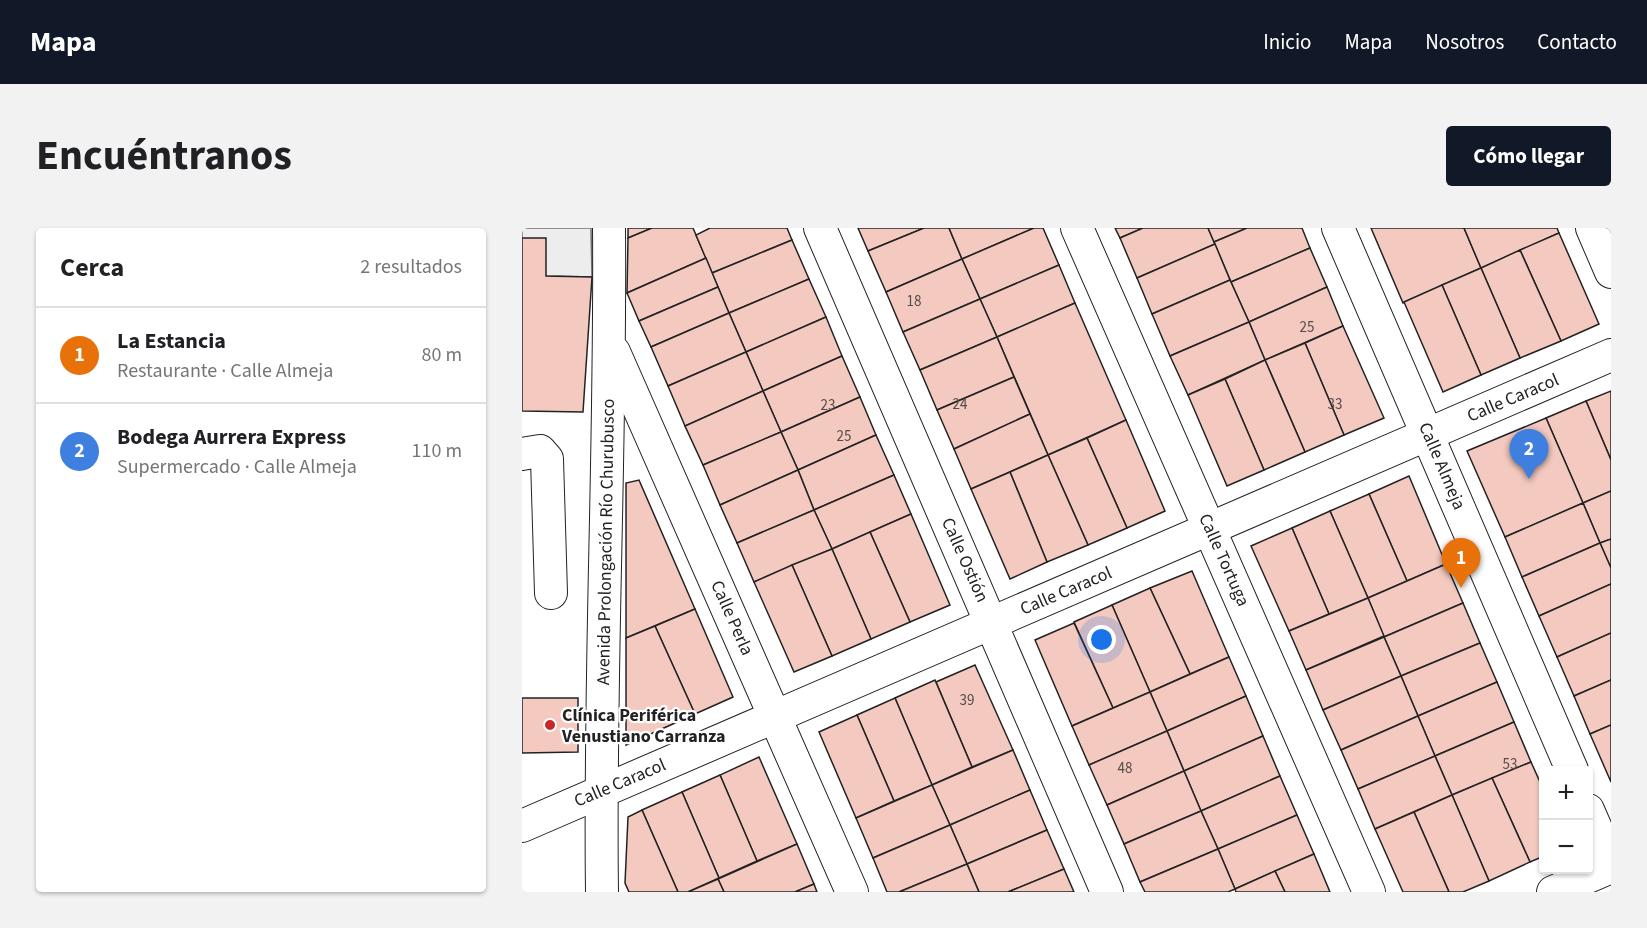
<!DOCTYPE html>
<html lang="es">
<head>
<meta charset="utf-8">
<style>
	body { margin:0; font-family:"Source Sans 3",sans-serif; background:#f2f2f2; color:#202124 }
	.controls { position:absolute; right:18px; bottom:18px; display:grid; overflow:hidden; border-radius:6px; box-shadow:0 2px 4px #0004 }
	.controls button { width:54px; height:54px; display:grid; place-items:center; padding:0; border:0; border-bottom:2px solid #e0e0e0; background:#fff; color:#202124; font:30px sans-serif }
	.you { position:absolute; left:580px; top:412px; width:21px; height:21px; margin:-15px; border:4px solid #fff; border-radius:50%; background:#1a73e8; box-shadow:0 0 0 9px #1a73e833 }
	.badge { display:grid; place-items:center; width:39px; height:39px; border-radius:50%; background:#111827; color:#fff; font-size:20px; font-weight:700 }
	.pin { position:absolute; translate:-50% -50px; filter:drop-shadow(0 2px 3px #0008) }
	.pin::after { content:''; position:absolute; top:32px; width:21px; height:18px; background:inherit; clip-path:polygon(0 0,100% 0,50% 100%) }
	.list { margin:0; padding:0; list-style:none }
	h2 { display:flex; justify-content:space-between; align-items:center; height:78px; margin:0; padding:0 24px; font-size:26px }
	h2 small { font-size:20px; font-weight:400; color:#757577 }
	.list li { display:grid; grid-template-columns:39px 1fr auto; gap:18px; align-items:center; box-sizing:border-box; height:96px; padding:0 24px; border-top:2px solid #e0e0e0 }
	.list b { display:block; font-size:22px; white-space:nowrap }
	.list p { margin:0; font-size:20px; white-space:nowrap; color:#757577 }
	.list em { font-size:20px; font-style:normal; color:#757577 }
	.map { position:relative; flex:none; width:1089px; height:664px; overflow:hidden; border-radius:6px }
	header { display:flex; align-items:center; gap:36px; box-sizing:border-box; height:84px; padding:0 30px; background:#111827; color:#fff }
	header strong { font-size:28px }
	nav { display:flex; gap:33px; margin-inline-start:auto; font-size:21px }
	.intro { display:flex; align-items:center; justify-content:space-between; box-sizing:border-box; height:144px; padding:0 36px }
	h1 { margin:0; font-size:42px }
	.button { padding:15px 27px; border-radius:6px; background:#111827; color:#fff; font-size:21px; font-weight:700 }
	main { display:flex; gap:36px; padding:0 36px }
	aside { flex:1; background:#fff; border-radius:6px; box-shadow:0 2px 4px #0004 }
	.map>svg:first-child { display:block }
</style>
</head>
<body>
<header>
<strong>Mapa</strong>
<nav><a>Inicio</a><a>Mapa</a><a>Nosotros</a><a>Contacto</a></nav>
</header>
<div class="intro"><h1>Encuéntranos</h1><a class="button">Cómo llegar</a></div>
<main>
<aside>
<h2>Cerca<small>2 resultados</small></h2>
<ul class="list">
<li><span class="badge" style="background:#e8710a">1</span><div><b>La Estancia</b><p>Restaurante · Calle Almeja</p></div><em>80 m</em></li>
<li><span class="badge" style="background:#3f7fe0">2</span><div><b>Bodega Aurrera Express</b><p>Supermercado · Calle Almeja</p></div><em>110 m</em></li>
</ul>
</aside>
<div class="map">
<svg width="1089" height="664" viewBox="0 0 1089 664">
	<rect width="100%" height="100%" fill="#fff"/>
	<path fill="#ededed" stroke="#6f6f6f" stroke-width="1.5" d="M0,0h69l1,49 -46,-1 -24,-38z"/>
	<g fill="#f3c9c0" stroke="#222" stroke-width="1.5">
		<path d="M106,0h24l-24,10z"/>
		<path d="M130,0h41l13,30 -79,35 1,-55z"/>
		<path d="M188,0h77l5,12 -80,33 -16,-38z"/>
		<path d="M336,0h66l-56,23z"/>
		<path d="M402,0h25l13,31 -76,33 -18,-41z"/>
		<path d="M427,0h85l-72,31z"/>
		<path d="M512,0h9l16,37 -79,34 -18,-40z"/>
		<path d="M593,0h28l-23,10z"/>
		<path d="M621,0h65l7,16 -78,34 -17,-40z"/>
		<path d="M686,0h39l-33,14z"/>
		<path d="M725,0h55l8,20 -79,34 -17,-40z"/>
		<path d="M849,0h93l17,40 -78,35z"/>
		<path d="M942,0h93l2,5 -78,35z"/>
		<path d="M1037,5l40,91 -38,17 -41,-91z"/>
		<path d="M0,10h24v38l46,1 -9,135 -61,-1z"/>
		<path d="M270,12l17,39 -80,34 -17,-40z"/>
		<path d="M693,16l15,36 -78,34 -15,-36z"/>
		<path d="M788,20l17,39 -78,35 -18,-40z"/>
		<path d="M998,22l41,91 -41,17 -39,-90z"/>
		<path d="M184,30l12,29 -79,34 -12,-28z"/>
		<path d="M440,31l18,40 -77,33 -17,-40z"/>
		<path d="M537,37l16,38 -78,34 -17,-38z"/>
		<path d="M959,40l39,90 -39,17 -39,-90z"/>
		<path d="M287,51l17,38 -80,35 -17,-39z"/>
		<path d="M708,52l19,42 -79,34 -18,-42z"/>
		<path d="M920,57l39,90 -38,17 -39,-90z"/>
		<path d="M196,59l11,26 -78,34 -12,-26z"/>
		<path d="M805,59l16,39 -78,34 -16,-38z"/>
		<path d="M458,71l17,38 -77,33 -17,-38z"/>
		<path d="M553,75l51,117 -78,35 -51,-118z"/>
		<path d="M207,85l17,39 -78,34 -17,-39z"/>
		<path d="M304,89l16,39 -79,35 -17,-39z"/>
		<path d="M727,94l16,38 -77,35 -18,-39z"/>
		<path d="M821,98l41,92 -40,17 -39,-92z"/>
		<path d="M475,109l17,40 -77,33 -17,-40z"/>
		<path d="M783,115l39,92 -39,17 -40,-92z"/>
		<path d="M224,124l17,39 -78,35 -17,-40z"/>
		<path d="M320,128l18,41 -79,35 -18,-41z"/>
		<path d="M743,132l40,92 -41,18 -39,-91z"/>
		<path d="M492,149l16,37 -76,35 -17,-39z"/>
		<path d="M703,151l39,91 -37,16 -39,-91z"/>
		<path d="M241,163l18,41 -78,33 -18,-39z"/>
		<path d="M1089,163v69l-25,-59z"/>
		<path d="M338,169l16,38 -78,35 -17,-38z"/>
		<path d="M1064,173l25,59v31l-28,12 -37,-85z"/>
		<path d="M508,186l18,41 -77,34 -17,-40z"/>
		<path d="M1024,190l37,85 -78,34 -38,-86z"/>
		<path d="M604,192l39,91 -38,17 -40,-90z"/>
		<path d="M259,204l17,38 -78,35 -17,-40z"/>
		<path d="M354,207l18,40 -80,35 -16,-40z"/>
		<path d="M565,210l40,90 -39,17 -40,-90z"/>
		<path d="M526,227l40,90 -41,17 -37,-90z"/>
		<path d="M276,242l16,40 -77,33 -17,-38z"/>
		<path d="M488,244l37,90 -37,17 -39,-90z"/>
		<path d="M372,247l17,39 -79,35 -18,-39z"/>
		<path d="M887,248l37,88 -39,17 -38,-87z"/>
		<path d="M117,252l56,129 -69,29v-155z"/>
		<path d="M1089,263v48l-11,4 -17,-40z"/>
		<path d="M847,266l38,87 -39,17 -38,-87z"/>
		<path d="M1061,275l17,40 -78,34 -17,-40z"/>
		<path d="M292,282l18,39 -78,33 -17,-39z"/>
		<path d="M808,283l38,87 -39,16 -37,-86z"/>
		<path d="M389,286l39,91 -40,17 -40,-90z"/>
		<path d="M770,300l37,86 -40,17 -38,-85z"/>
		<path d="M348,304l40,90 -39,17 -39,-90z"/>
		<path d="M1089,311v29l-11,-25z"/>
		<path d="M1078,315l11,25v16l-72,32 -17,-39z"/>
		<path d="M310,321l39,90 -39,17 -40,-91z"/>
		<path d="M924,336l17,39 -79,34 -16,-39z"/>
		<path d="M270,337l40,91 -38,16 -40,-90z"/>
		<path d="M670,343l37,86 -39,17 -40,-86z"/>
		<path d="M1089,356v49l-54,24 -18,-41z"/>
		<path d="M628,360l40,86 -40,18 -38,-87z"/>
		<path d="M846,370l16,38 -78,34 -17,-39z"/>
		<path d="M941,375l17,40 -79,33 -17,-39z"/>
		<path d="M590,377l38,87 -37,16 -39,-86z"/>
		<path d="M173,381l38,88 -38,17 -40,-88z"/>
		<path d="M552,395l39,85 -41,18 -37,-86z"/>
		<path d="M133,398l40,88 -69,31v-107z"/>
		<path d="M1089,405v47l-37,16 -17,-39z"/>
		<path d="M862,409l17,39 -78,34 -17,-40z"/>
		<path d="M958,415l17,39 -79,34 -17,-40z"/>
		<path d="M707,429l17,39 -79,35 -17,-39z"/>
		<path d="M453,437l38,85 -41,17 -36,-85z"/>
		<path d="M879,448l17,40 -77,34 -18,-40z"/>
		<path d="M413,452l37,87 -40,18 -37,-87z"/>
		<path d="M1089,452v45l-21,9 -16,-38z"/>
		<path d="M975,454l17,40 -79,34 -17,-40z"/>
		<path d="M628,464l17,39 -78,34 -17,-39z"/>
		<path d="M724,468l17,40 -79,35 -17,-40z"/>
		<path d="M0,470h56v54l-56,1z"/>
		<path d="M373,470l37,87 -38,16 -37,-86z"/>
		<path d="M335,487l37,86 -38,17 -37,-86z"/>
		<path d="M896,488l17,40 -77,33 -17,-39z"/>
		<path d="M992,494l17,40 -79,33 -17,-39z"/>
		<path d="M1089,497v57l-21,-48z"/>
		<path d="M645,503l17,40 -77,34 -18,-40z"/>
		<path d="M741,508l17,40 -79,35 -17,-40z"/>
		<path d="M491,522l17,40 -80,35 -18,-40z"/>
		<path d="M913,528l17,39 -77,34 -17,-40z"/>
		<path d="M237,529l38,87 -40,17 -37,-86z"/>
		<path d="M1009,534l13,29v65l-14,6 -38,-84z"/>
		<path d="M662,543l17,40 -77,33 -17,-39z"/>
		<path d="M198,547l37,86 -38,17 -37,-86z"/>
		<path d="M758,548l17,39 -79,34 -17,-38z"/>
		<path d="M970,550l38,84 -41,19 -37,-86z"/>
		<path d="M410,557l18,40 -77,33 -17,-40z"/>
		<path d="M508,562l17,40 -80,34 -17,-39z"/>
		<path d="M160,564l37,86 -31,14h-10l-36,-82z"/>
		<path d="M930,567l37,86 -26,11h-14l-35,-80z"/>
		<path d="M120,582l36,82h-49l-4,-9 3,-66z"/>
		<path d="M679,583l17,38 -78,33 -16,-38z"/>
		<path d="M892,584l35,80h-46l-28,-63z"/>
		<path d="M775,587l17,39 -79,35 -17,-40z"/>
		<path d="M428,597l17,39 -68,28h-12l-14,-34z"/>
		<path d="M525,602l17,39 -56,23h-29l-12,-28z"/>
		<path d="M275,616l17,40 -19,8h-71l-6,-13z"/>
		<path d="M696,621l17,40 -7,3h-83l-5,-10z"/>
		<path d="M792,626l16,38h-45l-10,-21z"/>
		<path d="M445,636l12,28h-80z"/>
		<path d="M542,641l10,23h-66z"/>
		<path d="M753,643l10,21h-49l-1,-3z"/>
		<path d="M196,651l6,13h-36z"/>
		<path d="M292,656l3,8h-22z"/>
	</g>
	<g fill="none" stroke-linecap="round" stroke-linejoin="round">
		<defs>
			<g id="minor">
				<path d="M298,0l287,664"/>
				<path d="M555,0l292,664"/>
				<path d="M816,0l234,542"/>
				<path d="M1070,0l19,44"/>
				<path d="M92,124l238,540"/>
				<path d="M0,226l18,-3 7,8 4,134"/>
				<path d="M1066,582l23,53"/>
				<path d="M0,598l1089,-471"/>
				<path d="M80,664c-3,-221 9,-443 7,-664"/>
				<path d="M1031,664l58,-25"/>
			</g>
		</defs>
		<use href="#minor" stroke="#222" stroke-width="34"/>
		<use href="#minor" stroke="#fff" stroke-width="32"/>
	</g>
	<circle fill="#c62828" stroke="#fff" stroke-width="2" cx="28" cy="497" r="6"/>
	<g text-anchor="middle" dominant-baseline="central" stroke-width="4.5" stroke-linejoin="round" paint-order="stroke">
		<g font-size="15" fill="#564c4a">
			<text x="392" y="73">18</text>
			<text x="785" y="99">25</text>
			<text x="438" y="176">24</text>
			<text x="813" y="176">33</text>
			<text x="306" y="177">23</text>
			<text x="322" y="208">25</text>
			<text x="445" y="472">39</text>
			<text x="988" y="536">53</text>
			<text x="603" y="540">48</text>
		</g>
		<g font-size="18" fill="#222" stroke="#fff">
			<text transform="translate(991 170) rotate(-23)">Calle Caracol</text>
			<text transform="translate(920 238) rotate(67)">Calle Almeja</text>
			<text transform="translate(84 314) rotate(-89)">Avenida Prolongación Río Churubusco</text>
			<text transform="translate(443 332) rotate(66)">Calle Ostión</text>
			<text transform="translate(702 332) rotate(66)">Calle Tortuga</text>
			<text transform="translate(544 363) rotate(-23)">Calle Caracol</text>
			<text transform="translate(210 390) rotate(66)">Calle Perla</text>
			<text transform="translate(98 555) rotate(-23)">Calle Caracol</text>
		</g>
		<g font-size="18" font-weight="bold" fill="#222" stroke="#fff" text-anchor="start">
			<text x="40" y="487">Clínica Periférica<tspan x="40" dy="21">Venustiano Carranza</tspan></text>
		</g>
	</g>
</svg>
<div class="controls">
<button>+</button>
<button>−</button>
</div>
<div class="you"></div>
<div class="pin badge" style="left:939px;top:360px;background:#e8710a">1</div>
<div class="pin badge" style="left:1007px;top:251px;background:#3f7fe0">2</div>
</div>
</main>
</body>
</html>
